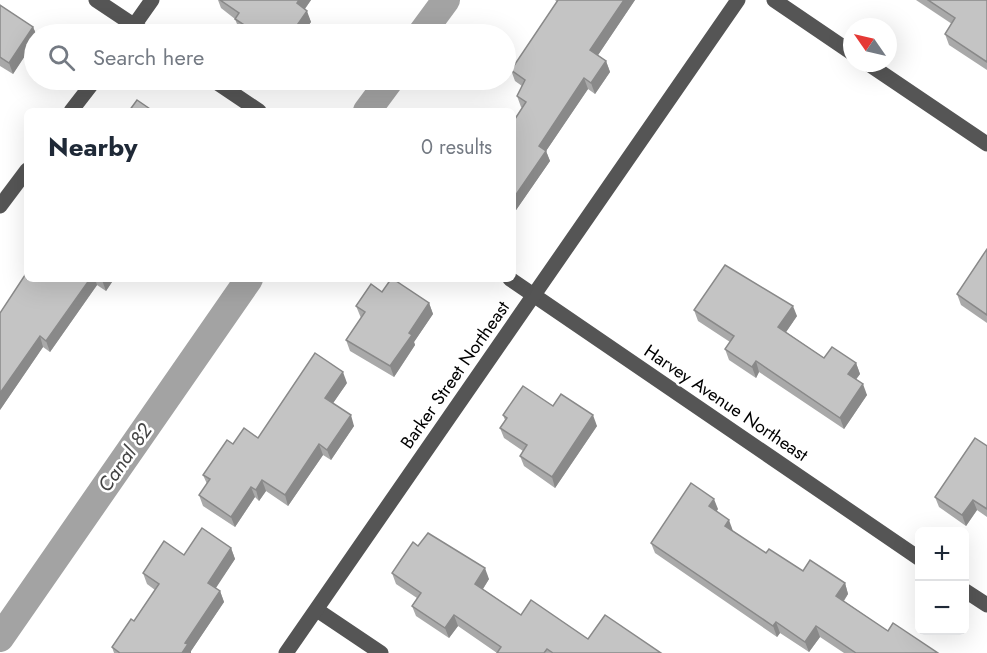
<!DOCTYPE html>
<html lang="en">
<head>
<meta charset="utf-8">
<style>
	body { margin:0; font-family:Jost,sans-serif; background:#f2f2f3; color:#1f2937 }
	.controls { position:absolute; right:18px; bottom:18px; display:grid; overflow:hidden; border-radius:9px; box-shadow:0 6px 24px #0002 }
	.controls button { width:54px; height:54px; display:grid; place-items:center; padding:0; border:0; border-bottom:2px solid #e0e1e3; background:#fff; color:#1f2937; font:30px sans-serif }
	.compass { position:absolute; left:843px; top:18px; width:54px; height:54px; border-radius:50%; background:#fff; box-shadow:0 6px 24px #0002; rotate:304deg }
	.list { margin:0; padding:0; list-style:none }
	h2 { display:flex; justify-content:space-between; align-items:center; height:78px; margin:0; padding:0 24px; font-size:26px }
	h2 small { font-size:20px; font-weight:400; color:#747a83 }
	.icon { flex:none; width:33px; height:33px; fill:none; stroke:currentColor; stroke-width:2; stroke-linecap:round; stroke-linejoin:round }
	.map { position:relative; flex:none; width:987px; height:653px; overflow:hidden }
	.search { position:absolute; background:#fff; box-shadow:0 6px 24px #0002; left:24px; top:24px; width:492px; height:66px; display:flex; align-items:center; gap:15px; box-sizing:border-box; padding:0 21px; border-radius:33px; color:#747a83; font-size:22px }
	.panel { position:absolute; background:#fff; box-shadow:0 6px 24px #0002; left:24px; top:108px; width:492px; height:174px; border-radius:9px }
	.map>svg:first-child { display:block }
</style>
</head>
<body>
<div class="map">
<svg width="987" height="653" viewBox="0 0 987 653">
	<rect width="100%" height="100%" fill="#fff"/>
	<g fill="none" stroke-linecap="round" stroke-linejoin="round">
		<g stroke="#a3a3a3" stroke-width="28">
			<path d="M421,34l25,-34"/>
			<path d="M367,111l23,-31"/>
			<path d="M0,638l249,-359"/>
		</g>
		<g stroke="#555" stroke-width="15">
			<path d="M96,0l51,34"/>
			<path d="M774,0l78,53"/>
			<path d="M128,34l24,-34"/>
			<path d="M867,63l120,81"/>
			<path d="M213,80l46,31"/>
			<path d="M71,111l24,-31"/>
			<path d="M0,206l27,-36"/>
			<path d="M510,279l410,280"/>
			<path d="M964,590l23,15"/>
			<path d="M317,610l64,43"/>
			<path d="M286,653l452,-653"/>
		</g>
	</g>
	<g fill="#a9a9a9">
		<path d="M218,0h93l-6,9 6,13 -9,12h-55l-8,-5 -4,-10 -14,-11z"/>
		<path d="M555,0h80l-37,55 8,6 4,11 -15,22 -7,-5 -42,62 4,10 -36,52 -1,-1v-90l9,-14 -1,-1 -4,-11 5,-10 -7,-5 -4,-11 46,-68z"/>
		<path d="M916,0h71v70l-38,-25 -4,-11 7,-10z"/>
		<path d="M0,5l33,22 3,7h-2v8l-21,32 -13,-8z"/>
		<path d="M987,249v74l-26,-18 -4,-11z"/>
		<path d="M27,279h87l-8,12 -9,-6 -47,67 -7,-5 -43,63z"/>
		<path d="M382,292l47,11 4,11 -19,28 1,3 -21,32 -44,-26 -4,-11 15,-22 -5,-12z"/>
		<path d="M694,310l103,6 -11,16 38,26 32,5 4,11 -4,5 11,16 -23,34 -85,-57 -3,6 -27,-18 -4,-11 5,-7 -32,-21z"/>
		<path d="M347,383l-14,20 21,23 -23,34 -8,-5 -35,51 -22,-15 -7,10 -4,-4 -20,30 -32,-21 -4,-11 8,-11 -4,-9 30,-31 25,-6z"/>
		<path d="M553,406l44,20 -42,62 -31,-22 -4,-10 3,-5 -19,-13 -4,-10 5,-8 -2,-5z"/>
		<path d="M987,446v71l-10,-7 -11,16 -27,-19 -4,-10z"/>
		<path d="M718,509l-2,3 17,19 33,22 37,18 42,12 3,11 -4,7 44,30 50,22h-94l-24,-16 -11,15 -29,-19 -3,4 -122,-84 -4,-10z"/>
		<path d="M418,546l71,33 -6,10 38,26 67,24 73,14h-164l-39,-27 -9,12 -33,-22 -4,-10 5,-8 -21,-14 -4,-11z"/>
		<path d="M231,548l4,11 -20,29 5,3 4,11 -33,49v2h-77l-2,-6 22,-26 21,-31 -8,-6 -4,-11 41,-18z"/>
	</g>
	<g fill="#898989">
		<path d="M299,0h12l-10,14 -4,-11z"/>
		<path d="M624,0h11l-41,61 -4,-11z"/>
		<path d="M307,11l4,11 -9,12h-11z"/>
		<path d="M33,27l3,7h-2v8l-21,32 -4,-11z"/>
		<path d="M606,61l4,11 -15,22 -4,-11z"/>
		<path d="M584,78l4,11 -42,62 4,10 -36,52 -1,-3v-11l26,-53z"/>
		<path d="M90,279h5l2,6 -47,67 -4,-11z"/>
		<path d="M103,279h11l-8,12 -4,-11z"/>
		<path d="M429,303l4,11 -19,28 1,3 -21,32 -4,-11 19,-33z"/>
		<path d="M793,306l4,10 -15,22 -4,-11z"/>
		<path d="M40,336l3,11 -43,63v-17z"/>
		<path d="M756,361l3,11 -3,6 -4,-11z"/>
		<path d="M856,363l4,11 -8,11 -4,-11z"/>
		<path d="M343,372l4,11 -18,26 -4,-11z"/>
		<path d="M863,384l4,11 -23,34 -4,-11z"/>
		<path d="M351,415l3,11 -23,34 -4,-10z"/>
		<path d="M593,415l4,11 -42,62 -3,-11z"/>
		<path d="M319,444l4,11 -35,51 -3,-11z"/>
		<path d="M262,480l4,11 -7,10 -3,-11z"/>
		<path d="M251,487l4,10 -20,30 -4,-10z"/>
		<path d="M714,499l4,10 -5,8 -4,-11z"/>
		<path d="M973,500l4,10 -11,16 -4,-11z"/>
		<path d="M729,520l4,11 -8,-5z"/>
		<path d="M231,548l4,11 -23,35 -4,-11z"/>
		<path d="M485,568l4,11 -10,16 -4,-11z"/>
		<path d="M845,583l3,11 -8,12 -4,-10z"/>
		<path d="M220,591l4,11 -33,49v2h-9l3,-10z"/>
		<path d="M454,615l4,11 -9,12 -4,-10z"/>
		<path d="M776,622l4,11 -3,4 -4,-11z"/>
		<path d="M816,626l4,11 -11,15 -4,-10z"/>
	</g>
	<g fill="#c4c4c4" stroke="#898989" stroke-width="1.5">
		<path d="M220,0h79l-2,3 10,8 -16,23h-33l-23,-15 4,-6z"/>
		<path d="M558,0h66l-34,50 16,11 -15,22 -7,-5 -45,68 7,5 -33,48v-77l13,-20 -9,-6 8,-16 -14,-10z"/>
		<path d="M928,0h59v62l-42,-28 10,-16z"/>
		<path d="M0,5l33,22 -24,36 -9,-6z"/>
		<path d="M137,100l16,11h-24z"/>
		<path d="M987,249v66l-30,-21z"/>
		<path d="M725,265l68,41 -15,21 46,31 8,-11 24,16 -8,11 15,10 -23,34 -84,-57 -4,6 -27,-18 9,-13 -40,-26z"/>
		<path d="M27,272v7h63l-44,62 -6,-5 -40,57v-80z"/>
		<path d="M391,279h2l36,24 -20,30 3,2 -22,31 -44,-26 19,-28 -9,-6 15,-22 11,8z"/>
		<path d="M315,353l28,19 -18,26 26,17 -24,35 -8,-6 -34,51 -23,-15 -6,10 -5,-3 -20,30 -32,-22 11,-16 -7,-4 24,-35 6,4 11,-16 14,10z"/>
		<path d="M523,386l30,20 8,-12 32,21 -41,62 -32,-21 7,-11 -27,-17 7,-10 -4,-3z"/>
		<path d="M975,438l12,8v63l-14,-9 -11,15 -27,-18z"/>
		<path d="M691,483l23,16 -5,7 20,14 -4,6 41,27 3,-4 34,22 7,-11 35,23 -9,13 52,35 5,-8 45,30h-82l-40,-27 -11,16 -29,-20 -3,4 -122,-83z"/>
		<path d="M202,528l29,20 -23,35 12,8 -35,52 3,1 -6,9h-62l-8,-6 19,-28 3,2 25,-37 -16,-11 21,-32 20,14z"/>
		<path d="M428,533l57,35 -10,16 46,31 10,-15 57,39 17,-24 56,38h-108l-6,-4 -3,4h-47l4,-6 -47,-32 -9,13 -33,-22 9,-13 -29,-20 21,-31 5,4z"/>
	</g>
	<g text-anchor="middle" dominant-baseline="central" stroke-width="5" stroke-linejoin="round" paint-order="stroke">
		<g font-size="18" fill="#000" stroke="#fff">
			<text transform="translate(455 375) rotate(-55)">Barker Street Northeast</text>
			<text transform="translate(726 403) rotate(34)">Harvey Avenue Northeast</text>
		</g>
		<g font-size="20" font-style="italic" fill="#444" stroke="#fff">
			<text transform="translate(125 458) rotate(-55)">Canal 82</text>
		</g>
	</g>
</svg>
<div class="controls">
<button>+</button>
<button>−</button>
</div>
<svg class="compass" viewBox="-18 -18 36 36"><path d="M0-13l5 13h-10z" fill="#e53935"/><path d="M0 13l5-13h-10z" fill="#747a83"/></svg>
<div class="search"><svg class="icon" aria-label="search" viewBox="0 0 24 24"><circle cx="10" cy="10" r="6"/><path d="M15 15l6 6"/></svg>Search here</div>
<section class="panel">
<h2>Nearby<small>0 results</small></h2>
<ul class="list">
</ul>
</section>
</div>
</body>
</html>
